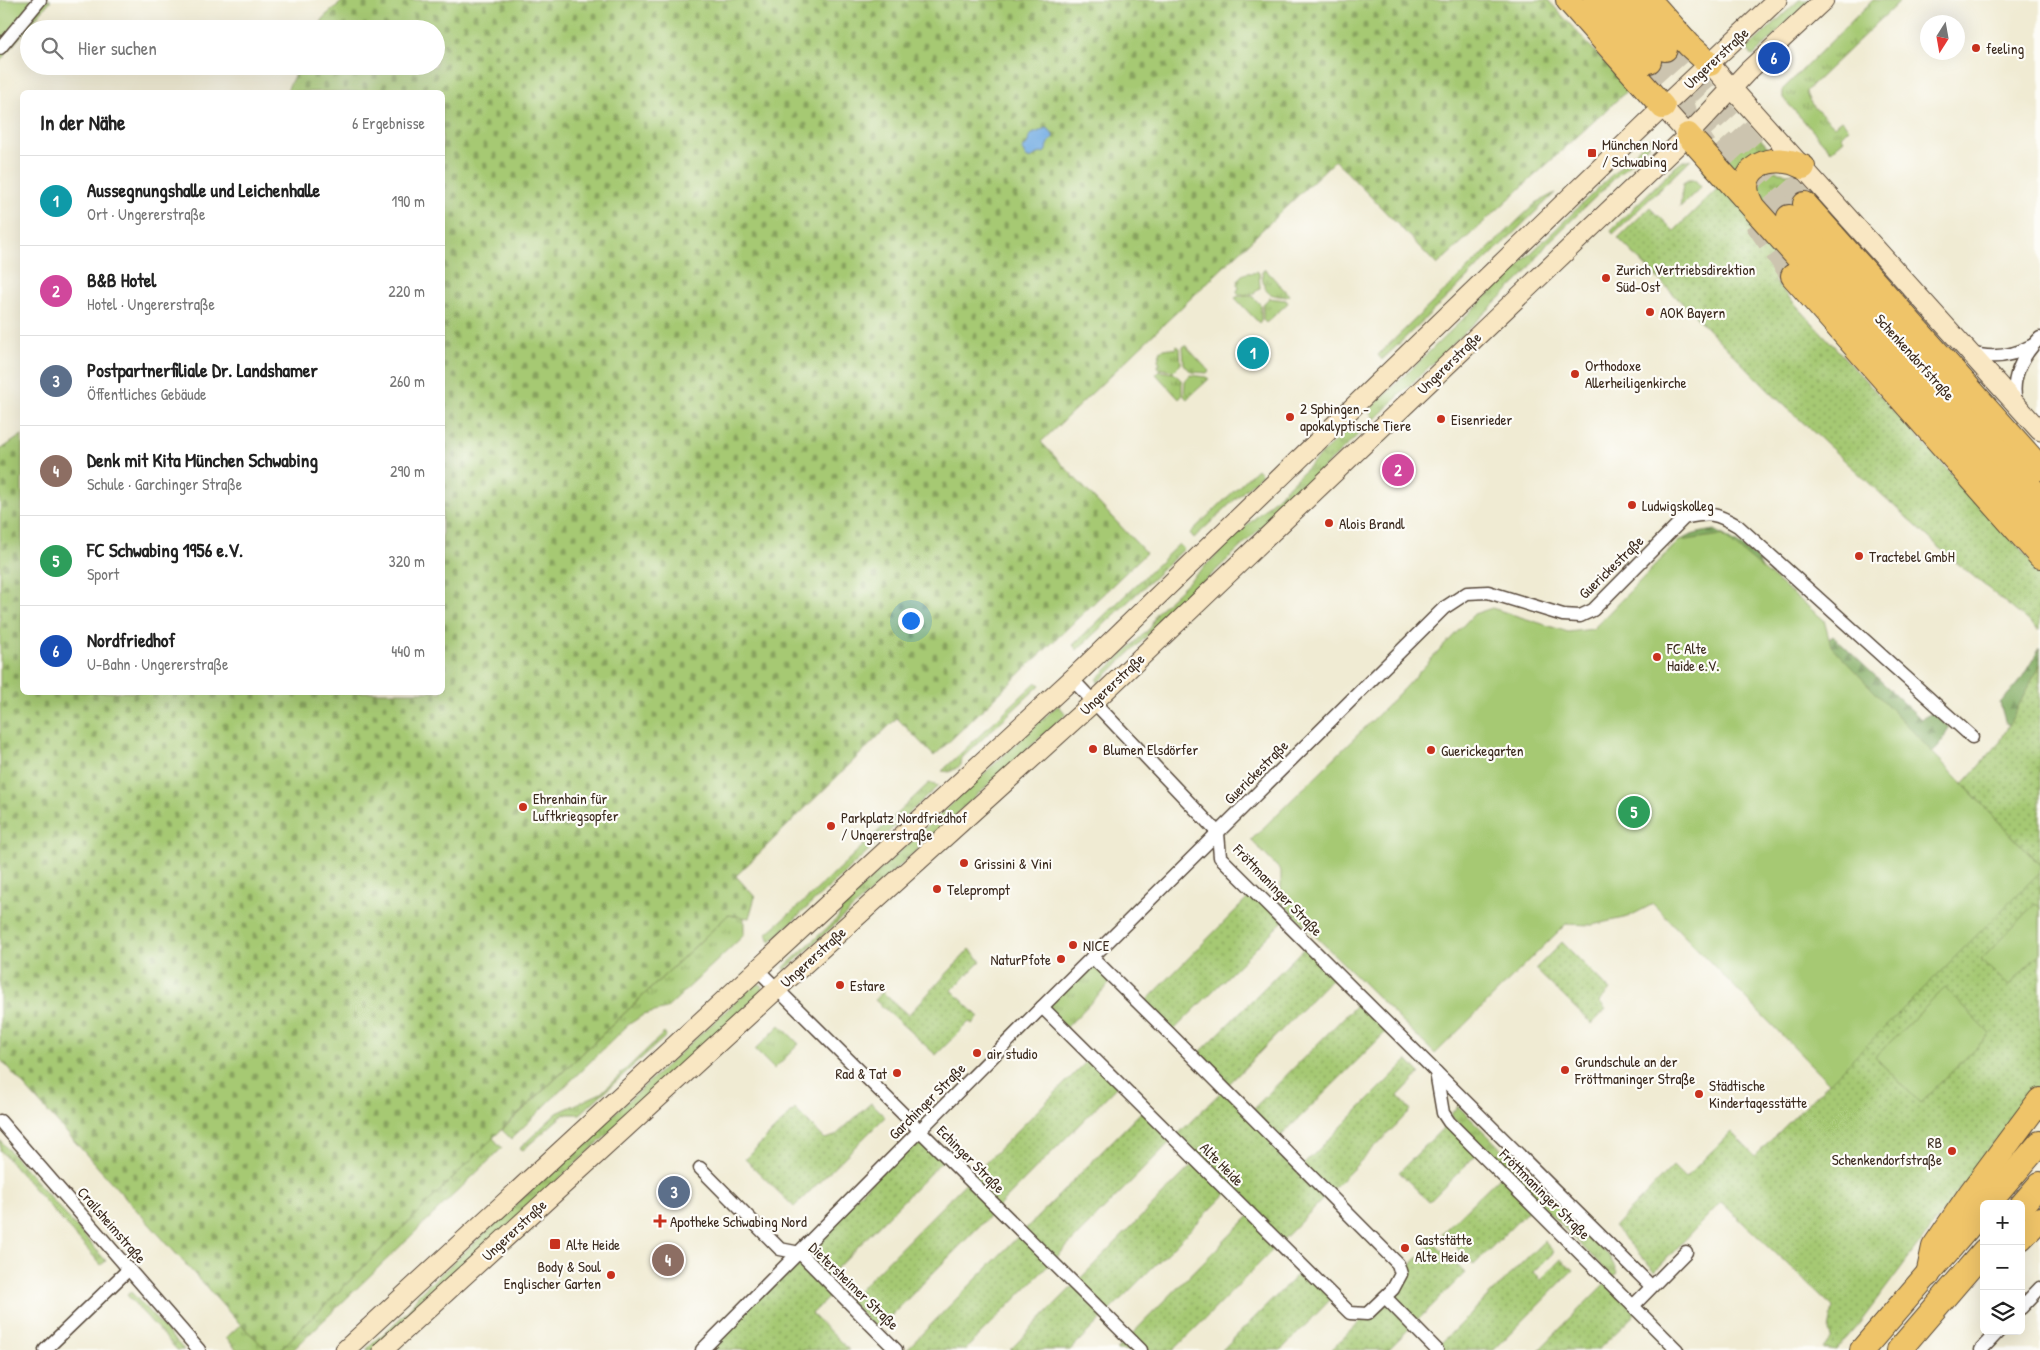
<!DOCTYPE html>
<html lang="de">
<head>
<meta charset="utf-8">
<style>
	body { margin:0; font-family:"Patrick Hand",sans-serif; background:#f2f2f2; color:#222 }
	.controls { position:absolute; right:15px; bottom:15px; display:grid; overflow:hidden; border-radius:8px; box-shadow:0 5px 20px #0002 }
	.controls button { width:45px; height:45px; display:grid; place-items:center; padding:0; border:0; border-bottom:1px solid #e0e0e0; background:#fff; color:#222; font:25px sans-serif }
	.compass { position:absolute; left:1920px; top:15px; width:45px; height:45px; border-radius:50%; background:#fff; box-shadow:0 5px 20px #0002; rotate:191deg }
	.you { position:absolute; left:910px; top:620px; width:18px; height:18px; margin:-12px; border:4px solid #fff; border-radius:50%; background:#1a73e8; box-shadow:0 0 0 8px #1a73e833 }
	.badge { display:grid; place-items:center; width:32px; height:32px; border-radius:50%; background:#1a73e8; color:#fff; font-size:16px; font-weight:700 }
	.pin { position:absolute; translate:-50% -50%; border:2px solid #fff; box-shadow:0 1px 5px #0006 }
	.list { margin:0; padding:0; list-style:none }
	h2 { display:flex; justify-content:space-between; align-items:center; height:65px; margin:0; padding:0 20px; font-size:21px }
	h2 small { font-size:16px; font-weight:400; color:#767676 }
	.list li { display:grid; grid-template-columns:32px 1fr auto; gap:15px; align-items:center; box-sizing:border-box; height:90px; padding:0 20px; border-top:1px solid #e0e0e0 }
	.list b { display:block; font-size:19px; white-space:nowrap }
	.list p { margin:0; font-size:16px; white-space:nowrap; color:#767676 }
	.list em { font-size:16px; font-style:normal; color:#767676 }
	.icon { flex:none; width:28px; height:28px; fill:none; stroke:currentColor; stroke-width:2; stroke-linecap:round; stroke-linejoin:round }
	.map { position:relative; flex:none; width:2040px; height:1350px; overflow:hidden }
	.search { position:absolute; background:#fff; box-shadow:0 5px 20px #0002; left:20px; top:20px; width:425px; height:55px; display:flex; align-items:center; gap:12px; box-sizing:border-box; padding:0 18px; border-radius:28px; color:#767676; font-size:19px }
	.panel { position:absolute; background:#fff; box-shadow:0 5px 20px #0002; left:20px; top:90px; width:425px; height:605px; border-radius:8px }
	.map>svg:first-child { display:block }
</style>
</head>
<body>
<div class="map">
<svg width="2040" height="1350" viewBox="0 0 2040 1350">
	<defs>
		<pattern id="grass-tufts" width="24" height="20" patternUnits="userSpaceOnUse" patternTransform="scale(1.25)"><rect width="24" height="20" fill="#a6c973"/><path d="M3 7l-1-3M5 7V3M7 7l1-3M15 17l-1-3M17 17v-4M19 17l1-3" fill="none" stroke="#88a35e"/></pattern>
		<pattern id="forest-firs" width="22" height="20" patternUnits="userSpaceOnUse" patternTransform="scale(1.25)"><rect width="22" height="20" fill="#84ad65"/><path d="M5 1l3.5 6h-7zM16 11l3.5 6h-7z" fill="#6d8d53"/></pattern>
		<pattern id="cemetery-stones" width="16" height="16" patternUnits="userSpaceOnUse" patternTransform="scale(1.25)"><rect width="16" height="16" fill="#a6c973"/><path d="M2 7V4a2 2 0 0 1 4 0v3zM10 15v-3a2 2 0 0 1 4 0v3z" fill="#88a35e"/></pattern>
		<pattern id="park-dots" width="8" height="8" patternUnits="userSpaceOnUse" patternTransform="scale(1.25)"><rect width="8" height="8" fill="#a6c973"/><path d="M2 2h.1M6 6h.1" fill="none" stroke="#88a35e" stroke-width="1.8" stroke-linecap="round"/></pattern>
	</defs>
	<rect width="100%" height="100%" fill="#fdfcf7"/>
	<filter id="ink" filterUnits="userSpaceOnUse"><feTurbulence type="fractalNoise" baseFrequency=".02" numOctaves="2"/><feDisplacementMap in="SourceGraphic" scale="10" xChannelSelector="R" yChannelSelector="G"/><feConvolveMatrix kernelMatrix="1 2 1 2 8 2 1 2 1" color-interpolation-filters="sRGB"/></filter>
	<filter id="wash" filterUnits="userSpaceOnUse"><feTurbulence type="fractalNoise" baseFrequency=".0096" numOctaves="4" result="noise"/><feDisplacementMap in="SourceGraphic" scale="20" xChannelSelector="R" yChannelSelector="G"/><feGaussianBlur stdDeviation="1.12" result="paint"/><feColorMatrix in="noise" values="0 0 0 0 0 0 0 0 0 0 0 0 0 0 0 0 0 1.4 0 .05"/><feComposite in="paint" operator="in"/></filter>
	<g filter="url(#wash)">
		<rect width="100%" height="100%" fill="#f0ebd3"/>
		<g fill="url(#grass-tufts)" stroke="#707a48">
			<path d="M1799,0h12l-58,56 -6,-7z"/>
			<path d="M1873,0h28l-95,91c1,13 19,26 28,35l7,-6 8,8 -8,8 3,4 -13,11 -48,-53v-9z"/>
			<path d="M1751,129l17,18c-13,4 -26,14 -31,27l-16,-19z"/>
			<path d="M1651,137h3v3l-106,103 -24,32 -149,144 -7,-8z"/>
			<path d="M1691,159l-78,75 -2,-4 64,-63 8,-6z"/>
			<path d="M1768,170l24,4 18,20 -30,28c-14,-16 -35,-33 -12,-52z"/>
			<path d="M1688,180h7l6,7 -21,20 3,-24z"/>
			<path d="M1555,193l-173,167 -4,-5 158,-152z"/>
			<path d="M1265,269l24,26 -2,2c-21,-2 -23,-4 -25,-25z"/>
			<path d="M1256,271l3,2 1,15 -8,7 -14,-1 -1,-3 2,-3 -2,-4c2,-9 7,-12 17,-11z"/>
			<path d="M1239,296h13l9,9v15l-2,3 -24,-25z"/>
			<path d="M1269,298l17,2 2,3 -22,20 -3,-3v-16z"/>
			<path d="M1185,345l24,26 -2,2 -16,-1 -7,-8 -1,-17z"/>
			<path d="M1177,346l3,2 1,16 -7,7 -15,-2 -2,-2 3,-4 -2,-3 3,-10 8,-2 6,1z"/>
			<path d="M1159,371l15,2 8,8v15l-3,3 -23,-25z"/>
			<path d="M1190,375l16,2 3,2 -22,20 -3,-3 1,-15z"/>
			<path d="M1354,423l8,8 -264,252 -1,-4 54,-52 5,-14z"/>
			<path d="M1257,469l5,5 -68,64 -4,-5z"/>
			<path d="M1179,544l5,5 -107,101 -4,-5z"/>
			<path d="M1036,682l4,3 -78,73 -1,7 -11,7 -8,-1z"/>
			<path d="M1058,705l8,9 -281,256 -1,-3 54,-49 6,-14z"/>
			<path d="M929,783l9,3 -168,156 -3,-9 41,-35z"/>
			<path d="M728,915l16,2v18l-78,74 -23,6 -15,10 -117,114 -9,-9z"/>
			<path d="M1092,957l22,22 -50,51 -22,-23z"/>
			<path d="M755,984h5l2,3 -2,7 -387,356h-7l43,-40 10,-16z"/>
			<path d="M780,1025l19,19 -25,25 -19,-19z"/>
			<path d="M664,1033l2,3 -86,78h-16l-41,36 -3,-2 37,-35 44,-20z"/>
			<path d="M1458,1106l151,150 9,17 -5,4 -163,-162z"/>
			<path d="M493,1138l9,10 -209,202h-13z"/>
			<path d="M0,1140l106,121 -5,4 -101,-115z"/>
			<path d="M131,1292l53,58h-7l-50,-55z"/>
			<path d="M241,1324l26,26h-30l-11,-12z"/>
		</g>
		<g fill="url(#forest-firs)" stroke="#606c42">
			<path d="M1715,530c18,11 45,24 50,46l-93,-14 -5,-9c17,-18 24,-19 48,-23z"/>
			<path d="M1833,636l88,83 11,-6 17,14c-5,12 -10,21 -21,28l-103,-113z"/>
			<path d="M2040,648v39l-24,48 -11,-14 -5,-18 18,-19z"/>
		</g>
		<path fill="url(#cemetery-stones)" stroke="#707a48" d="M344,0h1204l81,89 -192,176 -102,-105 -294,282 105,111 -212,203 -37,-38 -161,158 19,21 -6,21 -21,-3 -231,219 -217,216h-13l-30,-29 -237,-262v-609l22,-15v257h420v-600h-156l13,-26h137v-37h-118l6,-12z"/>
		<g fill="url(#park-dots)" stroke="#707a48">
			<path d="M1707,168l87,95 -20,18 266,289v61l-90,-74 -178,-163 -154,-156 32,-31 24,24 43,-42 -14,-18z"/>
			<path d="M2040,664v201l-77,-81 37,-42z"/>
			<path d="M2040,872v210l-181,242 -23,26 -13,-2 8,-11 -2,-6 4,-24 -112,-105 -66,69 -41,-44 59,-61 12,12 46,-46 24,24z"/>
			<path d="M1255,891l29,29 -114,114 -29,-28z"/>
			<path d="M1562,942l48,48 -11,12 7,7 -14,15 -57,-55z"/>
			<path d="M1308,944l29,29 -112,115 24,25 114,-115 28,29 -115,114 26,25 106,-106 12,13 -22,23 13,14 -237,240h-58l134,-135 -22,-23 -158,158h-60l186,-189 -22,-23 -209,212h-59l238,-241 30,29 50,-49 -30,-31z"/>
			<path d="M970,949l11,12 -29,29 27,27 -6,7 -4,-2 -33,33 -61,-55 7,-8 26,23z"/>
			<path d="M1091,1057l28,27 -242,246 -29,-29z"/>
			<path d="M871,1103l14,14 -91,90 -49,-48 50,-50 30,30 10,-3z"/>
			<path d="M1449,1122l30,30 -50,50 -30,-30z"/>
			<path d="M920,1131l26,26 -120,122 10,11 -24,24 37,36h-141z"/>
			<path d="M1502,1174l31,32 -59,59 -32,-32z"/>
			<path d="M1544,1241l10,11 -20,20 7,7 20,-20 12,11 -79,80h-60z"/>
			<path d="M1434,1242l31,31 -77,77h-57l62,-61 8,-15z"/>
			<path d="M1304,1268l29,29 -52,53h-59z"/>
			<path d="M1608,1280l30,31 -40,39h-59z"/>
		</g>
		<g fill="#a6c973" stroke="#707a48">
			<path d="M0,0h51l-51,61z"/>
			<path d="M1722,535l102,85 7,26 209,219v7l-211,211 -176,-179 -25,13 -36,8 -26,-1 -131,130 -154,-152v-31l-30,-31 136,-134 87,-92 18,-6 76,24 25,-3 86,-88z"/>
			<path d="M2035,903l5,4v46l-31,33 -28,-26z"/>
			<path d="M1945,988l45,46 -70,69 -45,-46z"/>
		</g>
		<path fill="#74ade4" stroke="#586c81" d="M1045,128l4,1 5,8 -4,4 -5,11 -10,3 -4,4 -5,-2 -4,-8 5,-4 3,-10 10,-4z"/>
	</g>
	<g filter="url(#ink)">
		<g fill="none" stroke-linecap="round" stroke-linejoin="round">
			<g stroke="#ccc4af" stroke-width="24" stroke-dasharray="24 12" stroke-linecap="butt">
				<path d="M1665,49l140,155"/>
				<path d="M1649,61l140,156"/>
				<path d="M1681,97l6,23 18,27"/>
				<path d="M1756,222l37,54"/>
			</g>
			<defs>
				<g id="street">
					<path d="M0,48l40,-48"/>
					<path d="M1968,352c21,7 43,5 63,-6"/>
					<path d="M2017,405c-8,-24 5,-50 23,-67"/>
					<path d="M1072,679l146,154 2,24 431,429"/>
					<path d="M757,969l384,381"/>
					<path d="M1042,1007l308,306 17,1 26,-25 8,-15 -3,-10 -228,-230 -78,-77"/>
					<path d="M1436,1072l7,41 6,9 228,228"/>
					<path d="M0,1121l199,229"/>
					<path d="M700,1168l80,81 20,4 96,97"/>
					<path d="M1385,1297l52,53"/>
					<path d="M1633,1306l53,-54"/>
					<path d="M2021,1308l19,-20"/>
					<path d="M45,1350l84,-81"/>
					<path d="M702,1350l340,-343 402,-399 23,-15 21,-1 75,23 17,1 13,-6 91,-92c26,-6 32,-5 54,8l234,211"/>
					<path d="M1981,1350l18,-19"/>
				</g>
				<g id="secondary">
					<path d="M1710,64l330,367"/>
					<path d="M1663,107l25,28"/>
					<path d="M345,1350l727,-671 591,-572 114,-107"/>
					<path d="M383,1350l394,-361 318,-288 593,-566 60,-64 76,-71"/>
				</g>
				<g id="highway">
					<path d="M1568,0l95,107"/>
					<path d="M1595,0l54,61"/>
					<path d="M1621,0l44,49"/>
					<path d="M1649,0l40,45 21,19"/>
					<path d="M1688,135l352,392"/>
					<path d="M1751,204c-19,-37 23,-54 52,-37"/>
					<path d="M1805,204l235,264"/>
					<path d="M1789,217l251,281"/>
					<path d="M1793,276l247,280"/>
					<path d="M1988,1204l52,-61"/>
					<path d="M2021,1206l19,-22"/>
					<path d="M2021,1238l19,-19"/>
					<path d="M1928,1275l6,-28 36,-53 70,-94"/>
					<path d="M1862,1350l122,-141"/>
					<path d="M1899,1350l85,-99"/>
				</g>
			</defs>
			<use href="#street" stroke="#564739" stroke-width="15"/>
			<use href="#secondary" stroke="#564739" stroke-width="21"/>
			<use href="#highway" stroke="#564739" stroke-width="26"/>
			<use href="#street" stroke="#fff" stroke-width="12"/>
			<use href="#secondary" stroke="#f9e7c3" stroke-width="19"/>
			<use href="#highway" stroke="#efc469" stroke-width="24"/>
		</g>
	</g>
	<g fill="#c8321e" stroke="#fdfcf7" stroke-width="2">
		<circle cx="1976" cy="48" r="5"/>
		<rect x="1587" y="148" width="10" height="10" rx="2.5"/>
		<circle cx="1606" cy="278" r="5"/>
		<circle cx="1650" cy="312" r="5"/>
		<circle cx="1575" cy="374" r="5"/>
		<circle cx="1290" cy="417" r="5"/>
		<circle cx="1441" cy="419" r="5"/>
		<circle cx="1632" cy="505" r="5"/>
		<circle cx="1329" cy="523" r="5"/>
		<circle cx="1859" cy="556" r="5"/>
		<circle cx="1657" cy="657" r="5"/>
		<circle cx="1093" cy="749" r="5"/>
		<circle cx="1431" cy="750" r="5"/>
		<circle cx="523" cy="807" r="5"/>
		<circle cx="831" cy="826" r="5"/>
		<circle cx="964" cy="863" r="5"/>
		<circle cx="937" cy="889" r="5"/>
		<circle cx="1073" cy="945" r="5"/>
		<circle cx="1061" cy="959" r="5"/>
		<circle cx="840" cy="985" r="5"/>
		<circle cx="977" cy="1053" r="5"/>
		<circle cx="1565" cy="1070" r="5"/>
		<circle cx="897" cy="1073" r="5"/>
		<circle cx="1699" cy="1094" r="5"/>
		<circle cx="1952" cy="1151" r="5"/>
		<path d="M657.5 1213.5h5v5h5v5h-5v5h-5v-5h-5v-5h5z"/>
		<rect x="549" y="1238" width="12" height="12" rx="2.5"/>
		<circle cx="1405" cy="1248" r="5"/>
		<circle cx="611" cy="1275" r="5"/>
	</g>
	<g text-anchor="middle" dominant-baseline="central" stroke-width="4.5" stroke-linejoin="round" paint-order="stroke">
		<g font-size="15" fill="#3b2a1e" stroke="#fdfcf7" text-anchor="start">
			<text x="1986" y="48">feeling</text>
			<text x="1602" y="144">München Nord<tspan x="1602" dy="17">/ Schwabing</tspan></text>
			<text x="1616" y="269">Zurich Vertriebsdirektion<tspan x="1616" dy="17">Süd-Ost</tspan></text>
			<text x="1660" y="312">AOK Bayern</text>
			<text x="1585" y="365">Orthodoxe<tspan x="1585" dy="17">Allerheiligenkirche</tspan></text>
			<text x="1300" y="408">2 Sphingen -<tspan x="1300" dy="17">apokalyptische Tiere</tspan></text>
			<text x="1451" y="419">Eisenrieder</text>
			<text x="1642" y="505">Ludwigskolleg</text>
			<text x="1339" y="523">Alois Brandl</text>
			<text x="1869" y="556">Tractebel GmbH</text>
			<text x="1667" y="648">FC Alte<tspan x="1667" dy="17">Haide e.V.</tspan></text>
			<text x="1103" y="749">Blumen Elsdörfer</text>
			<text x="1441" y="750">Guerickegarten</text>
			<text x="533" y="798">Ehrenhain für<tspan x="533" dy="17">Luftkriegsopfer</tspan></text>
			<text x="841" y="817">Parkplatz Nordfriedhof<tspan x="841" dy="17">/ Ungererstraße</tspan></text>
			<text x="974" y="863">Grissini &amp; Vini</text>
			<text x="947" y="889">Teleprompt</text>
			<text x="1083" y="945">NICE</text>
			<text x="1051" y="959" text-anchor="end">NaturPfote</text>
			<text x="850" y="985">Estare</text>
			<text x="987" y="1053">air studio</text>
			<text x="1575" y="1061">Grundschule an der<tspan x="1575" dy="17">Fröttmaninger Straße</tspan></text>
			<text x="887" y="1073" text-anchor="end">Rad &amp; Tat</text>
			<text x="1709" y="1085">Städtische<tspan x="1709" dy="17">Kindertagesstätte</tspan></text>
			<text x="1942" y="1142" text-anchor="end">RB<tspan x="1942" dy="17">Schenkendorfstraße</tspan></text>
			<text x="670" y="1221">Apotheke Schwabing Nord</text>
			<text x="1415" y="1239">Gaststätte<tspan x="1415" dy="17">Alte Heide</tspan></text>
			<text x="566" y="1244">Alte Heide</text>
			<text x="601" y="1266" text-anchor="end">Body &amp; Soul<tspan x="601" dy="17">Englischer Garten</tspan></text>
		</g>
		<g font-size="15" fill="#3b2a1e" stroke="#fdfcf7">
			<text transform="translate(1716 58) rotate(-43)">Ungererstraße</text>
			<text transform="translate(1915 357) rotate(48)">Schenkendorfstraße</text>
			<text transform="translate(1449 363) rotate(-44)">Ungererstraße</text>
			<text transform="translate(1611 567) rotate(-44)">Guerickestraße</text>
			<text transform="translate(1112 684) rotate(-43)">Ungererstraße</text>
			<text transform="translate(1256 772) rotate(-45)">Guerickestraße</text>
			<text transform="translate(1278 890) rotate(46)">Fröttmaninger Straße</text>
			<text transform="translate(813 957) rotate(-42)">Ungererstraße</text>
			<text transform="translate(927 1101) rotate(-45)">Garchinger Straße</text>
			<text transform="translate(971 1159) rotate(45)">Echinger Straße</text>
			<text transform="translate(1222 1164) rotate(45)">Alte Heide</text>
			<text transform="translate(1545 1194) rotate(45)">Fröttmaninger Straße</text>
			<text transform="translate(112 1225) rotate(49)">Crailsheimstraße</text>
			<text transform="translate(514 1230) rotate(-43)">Ungererstraße</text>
			<text transform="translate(854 1286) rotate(44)">Dietersheimer Straße</text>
		</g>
	</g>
</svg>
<div class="controls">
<button>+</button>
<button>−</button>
<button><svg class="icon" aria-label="layers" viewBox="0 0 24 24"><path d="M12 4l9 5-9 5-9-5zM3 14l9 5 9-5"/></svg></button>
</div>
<svg class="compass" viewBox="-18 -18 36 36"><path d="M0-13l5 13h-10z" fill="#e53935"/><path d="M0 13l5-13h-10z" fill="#767676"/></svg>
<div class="you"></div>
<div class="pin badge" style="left:1253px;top:353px;background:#0f9aa8">1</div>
<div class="pin badge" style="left:1398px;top:470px;background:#d1479c">2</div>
<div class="pin badge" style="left:674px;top:1192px;background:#5c6f8a">3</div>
<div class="pin badge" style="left:668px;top:1260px;background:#8d6e63">4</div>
<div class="pin badge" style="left:1634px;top:812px;background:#2e9e5b">5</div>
<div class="pin badge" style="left:1774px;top:58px;background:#1a4fb4">6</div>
<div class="search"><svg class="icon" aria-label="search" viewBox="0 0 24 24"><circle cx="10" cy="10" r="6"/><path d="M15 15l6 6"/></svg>Hier suchen</div>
<section class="panel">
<h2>In der Nähe<small>6 Ergebnisse</small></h2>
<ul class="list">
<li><span class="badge" style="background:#0f9aa8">1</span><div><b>Aussegnungshalle und Leichenhalle</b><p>Ort · Ungererstraße</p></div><em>190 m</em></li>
<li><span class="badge" style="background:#d1479c">2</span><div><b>B&amp;B Hotel</b><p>Hotel · Ungererstraße</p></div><em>220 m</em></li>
<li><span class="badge" style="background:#5c6f8a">3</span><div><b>Postpartnerfiliale Dr. Landshamer</b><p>Öffentliches Gebäude</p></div><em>260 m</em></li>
<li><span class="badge" style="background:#8d6e63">4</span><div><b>Denk mit Kita München Schwabing</b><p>Schule · Garchinger Straße</p></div><em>290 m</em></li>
<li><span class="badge" style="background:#2e9e5b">5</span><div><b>FC Schwabing 1956 e.V.</b><p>Sport</p></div><em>320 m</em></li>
<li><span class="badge" style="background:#1a4fb4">6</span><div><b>Nordfriedhof</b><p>U-Bahn · Ungererstraße</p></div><em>440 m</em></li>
</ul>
</section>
</div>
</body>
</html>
